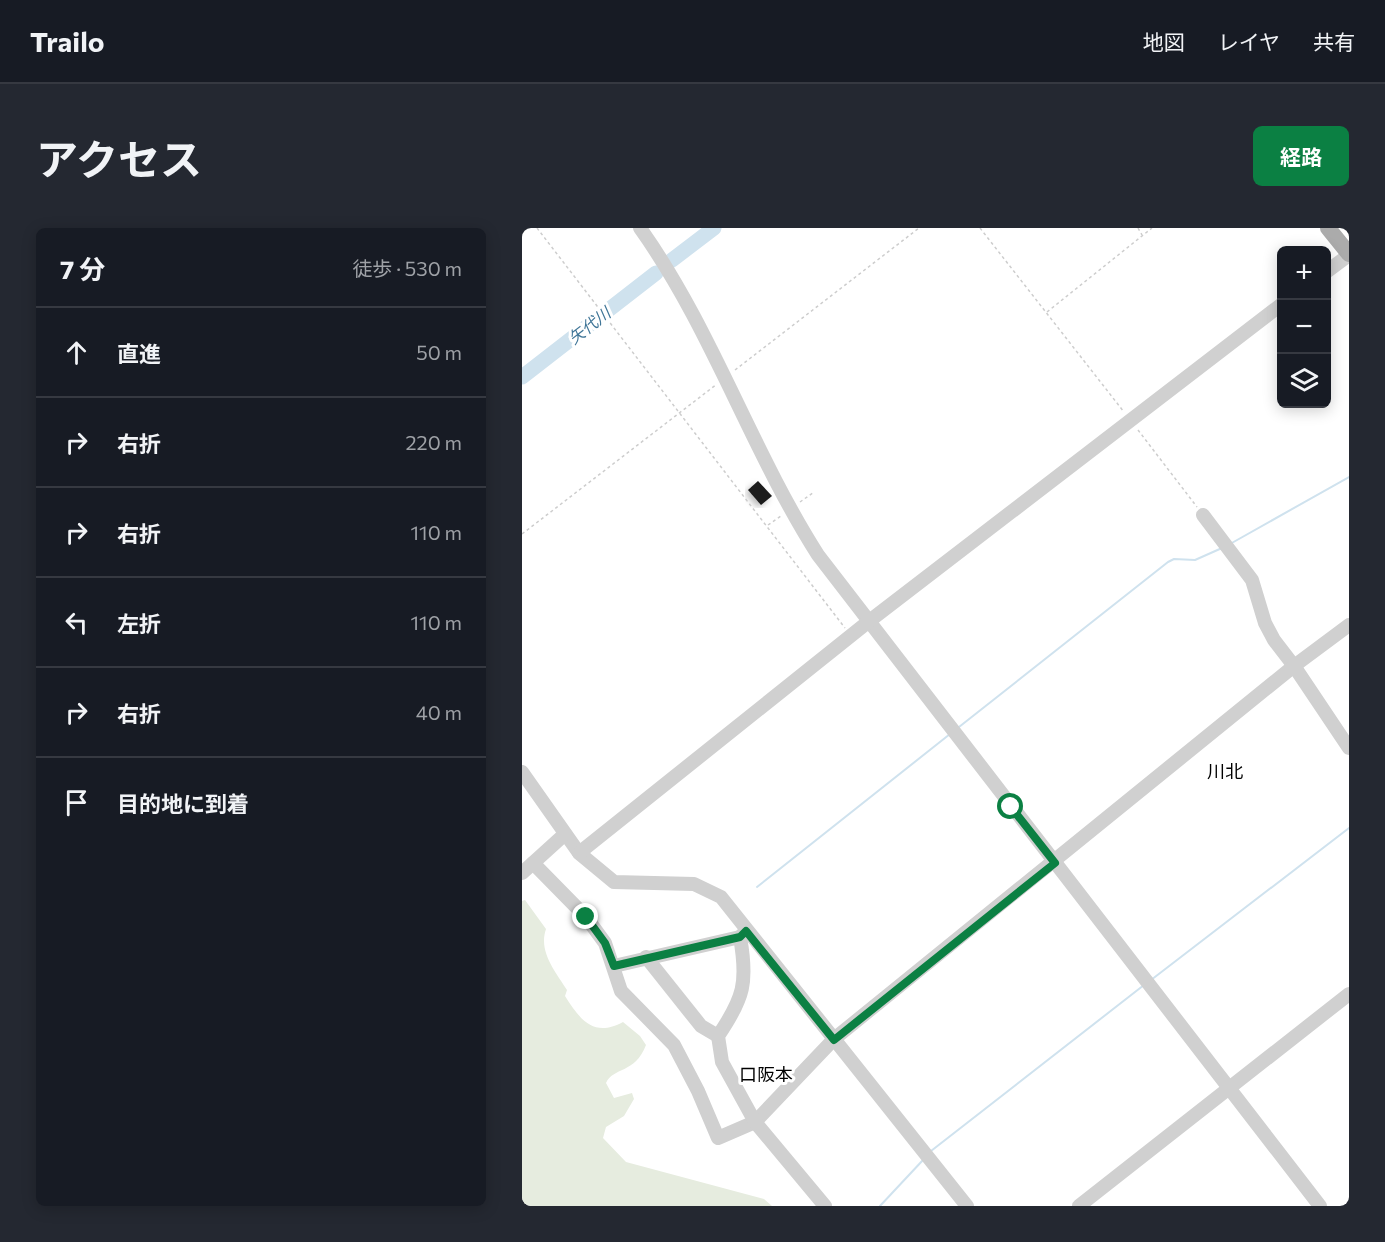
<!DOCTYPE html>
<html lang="ja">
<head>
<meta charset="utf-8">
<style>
	body { margin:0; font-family:Commissioner,"Noto Sans JP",sans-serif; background:#242831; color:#f1f3f6 }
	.controls { position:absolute; right:18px; top:18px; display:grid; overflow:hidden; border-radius:9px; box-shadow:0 3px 15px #0003 }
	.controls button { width:54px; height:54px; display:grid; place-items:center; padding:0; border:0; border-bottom:2px solid #363941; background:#171b24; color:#f1f3f6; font:30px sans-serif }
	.stop { position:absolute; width:18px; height:18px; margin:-14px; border:4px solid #0b8043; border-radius:50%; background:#fff }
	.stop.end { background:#0b8043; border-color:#fff; box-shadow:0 2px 6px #0008 }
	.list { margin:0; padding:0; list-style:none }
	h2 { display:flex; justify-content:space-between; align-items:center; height:78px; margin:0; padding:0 24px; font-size:26px }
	h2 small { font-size:20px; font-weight:400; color:#9ea1a6 }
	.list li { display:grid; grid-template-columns:39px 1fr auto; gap:18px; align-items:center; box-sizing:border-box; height:90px; padding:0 24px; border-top:2px solid #363941 }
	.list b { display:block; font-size:22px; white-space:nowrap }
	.list em { font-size:20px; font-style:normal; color:#9ea1a6 }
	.icon { flex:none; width:33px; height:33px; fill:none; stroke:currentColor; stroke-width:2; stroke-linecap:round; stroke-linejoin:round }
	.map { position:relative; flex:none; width:827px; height:978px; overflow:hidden; border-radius:9px }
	header { display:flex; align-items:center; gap:36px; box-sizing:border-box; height:84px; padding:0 30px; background:#171b24; border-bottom:2px solid #363941 }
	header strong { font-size:28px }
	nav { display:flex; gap:33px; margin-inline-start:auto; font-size:21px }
	.intro { display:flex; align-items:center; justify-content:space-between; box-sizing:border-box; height:144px; padding:0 36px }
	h1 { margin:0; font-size:42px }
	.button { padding:15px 27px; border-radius:9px; background:#0b8043; color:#fff; font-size:21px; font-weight:700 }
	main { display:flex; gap:36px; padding:0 36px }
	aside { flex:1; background:#171b24; border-radius:9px; box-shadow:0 3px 15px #0003 }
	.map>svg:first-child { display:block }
</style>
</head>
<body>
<header>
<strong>Trailo</strong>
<nav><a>地図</a><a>レイヤ</a><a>共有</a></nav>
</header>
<div class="intro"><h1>アクセス</h1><a class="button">経路</a></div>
<main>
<aside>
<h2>7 分<small>徒歩 · 530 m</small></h2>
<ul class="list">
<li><svg class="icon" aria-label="ahead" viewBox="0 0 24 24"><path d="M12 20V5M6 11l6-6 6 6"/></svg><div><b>直進</b></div><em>50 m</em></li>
<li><svg class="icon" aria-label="right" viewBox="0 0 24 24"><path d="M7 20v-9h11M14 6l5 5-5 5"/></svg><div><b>右折</b></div><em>220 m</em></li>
<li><svg class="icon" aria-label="right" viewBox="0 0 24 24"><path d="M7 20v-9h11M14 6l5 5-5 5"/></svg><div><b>右折</b></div><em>110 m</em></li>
<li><svg class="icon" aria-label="left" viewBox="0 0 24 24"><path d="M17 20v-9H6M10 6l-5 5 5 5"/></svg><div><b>左折</b></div><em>110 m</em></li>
<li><svg class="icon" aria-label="right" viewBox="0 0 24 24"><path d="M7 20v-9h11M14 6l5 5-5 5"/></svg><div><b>右折</b></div><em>40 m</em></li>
<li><svg class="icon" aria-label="arrive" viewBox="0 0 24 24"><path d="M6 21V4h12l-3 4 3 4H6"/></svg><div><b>目的地に到着</b></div></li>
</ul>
</aside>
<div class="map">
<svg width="827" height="978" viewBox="0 0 827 978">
	<defs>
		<filter id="shadow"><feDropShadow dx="-3" dy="3" stdDeviation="3" flood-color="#0004"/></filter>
	</defs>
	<rect width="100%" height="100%" fill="#fff"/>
	<path fill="#e6ecdf" d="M3,672l21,29c-8,23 10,43 21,61l-2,6c15,24 29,42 58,26l17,14 6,9c-11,29 -33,22 -40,38l8,15 18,-5 2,6 -10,17 -18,11 -3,11 23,24 138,37 8,7h-250v-305z"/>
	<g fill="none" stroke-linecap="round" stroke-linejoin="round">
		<g stroke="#cfe2ee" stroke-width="2">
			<path d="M708,316l119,-67"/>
			<path d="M437,499l209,-165 6,-3 21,1 27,-12"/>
			<path d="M235,659l193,-153"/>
			<path d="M629,752l198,-152"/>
			<path d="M409,923l213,-166"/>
			<path d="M358,978l43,-46"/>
		</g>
		<g stroke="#cfe2ee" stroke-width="15">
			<path d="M150,32l42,-32"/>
			<path d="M0,149l134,-104"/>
		</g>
	</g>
	<path fill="#1a1a1a" filter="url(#shadow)" d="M236,253l14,15 -11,9 -13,-15z"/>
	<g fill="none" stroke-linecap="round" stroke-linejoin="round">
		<g stroke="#cdcdcd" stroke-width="1.5" stroke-dasharray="3 3" stroke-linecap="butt">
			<path d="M15,0l308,400"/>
			<path d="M458,0l144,184"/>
			<path d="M616,0l4,7"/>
			<path d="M525,84l105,-84"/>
			<path d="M213,142l184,-142"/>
			<path d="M616,202l59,77"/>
			<path d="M278,274l14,-10"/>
			<path d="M246,297l13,-9"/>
			<path d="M0,306l195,-150"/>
		</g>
		<g stroke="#d0d0d0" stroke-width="14">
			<path d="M118,0c72,101 111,222 178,327l502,651"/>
			<path d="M804,44l23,-17"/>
			<path d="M681,287l49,65 13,43 9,17 20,26 55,82"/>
			<path d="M0,544l57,81 35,29 80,2 27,13 246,309"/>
			<path d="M57,625l289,-231 414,-318"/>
			<path d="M11,635l53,54 19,26 16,48 53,54 24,46 20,47 37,-16 79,-83 460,-373 55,-41"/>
			<path d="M0,645l43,-39"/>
			<path d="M218,709c8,45 4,61 -22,99l4,26 33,60 70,84"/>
			<path d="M124,729l55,69 17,10"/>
			<path d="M92,738l126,-29 6,-6"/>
			<path d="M557,978l270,-212"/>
		</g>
		<path stroke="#ababab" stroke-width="16" d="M806,0l21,26"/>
	</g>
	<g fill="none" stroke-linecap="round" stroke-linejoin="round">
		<path stroke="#0b8043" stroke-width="8" d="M64,689l19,26 9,23 126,-29 6,-6 88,109 221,-177 -44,-56"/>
	</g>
	<g text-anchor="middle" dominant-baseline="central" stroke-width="6" stroke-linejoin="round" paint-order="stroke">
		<g font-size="16" font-style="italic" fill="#3f7597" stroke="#fff">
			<text transform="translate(67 97) rotate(-38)">矢代川</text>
		</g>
		<g font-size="18" fill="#000" stroke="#fff">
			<text x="703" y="543">川北</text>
			<text x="244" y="846">口阪本</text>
		</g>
	</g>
</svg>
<div class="controls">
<button>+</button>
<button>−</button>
<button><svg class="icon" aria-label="layers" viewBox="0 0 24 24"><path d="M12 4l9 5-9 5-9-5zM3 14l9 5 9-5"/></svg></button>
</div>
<div class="stop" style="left:489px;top:579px"></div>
<div class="stop end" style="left:64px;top:689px"></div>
</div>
</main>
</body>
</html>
